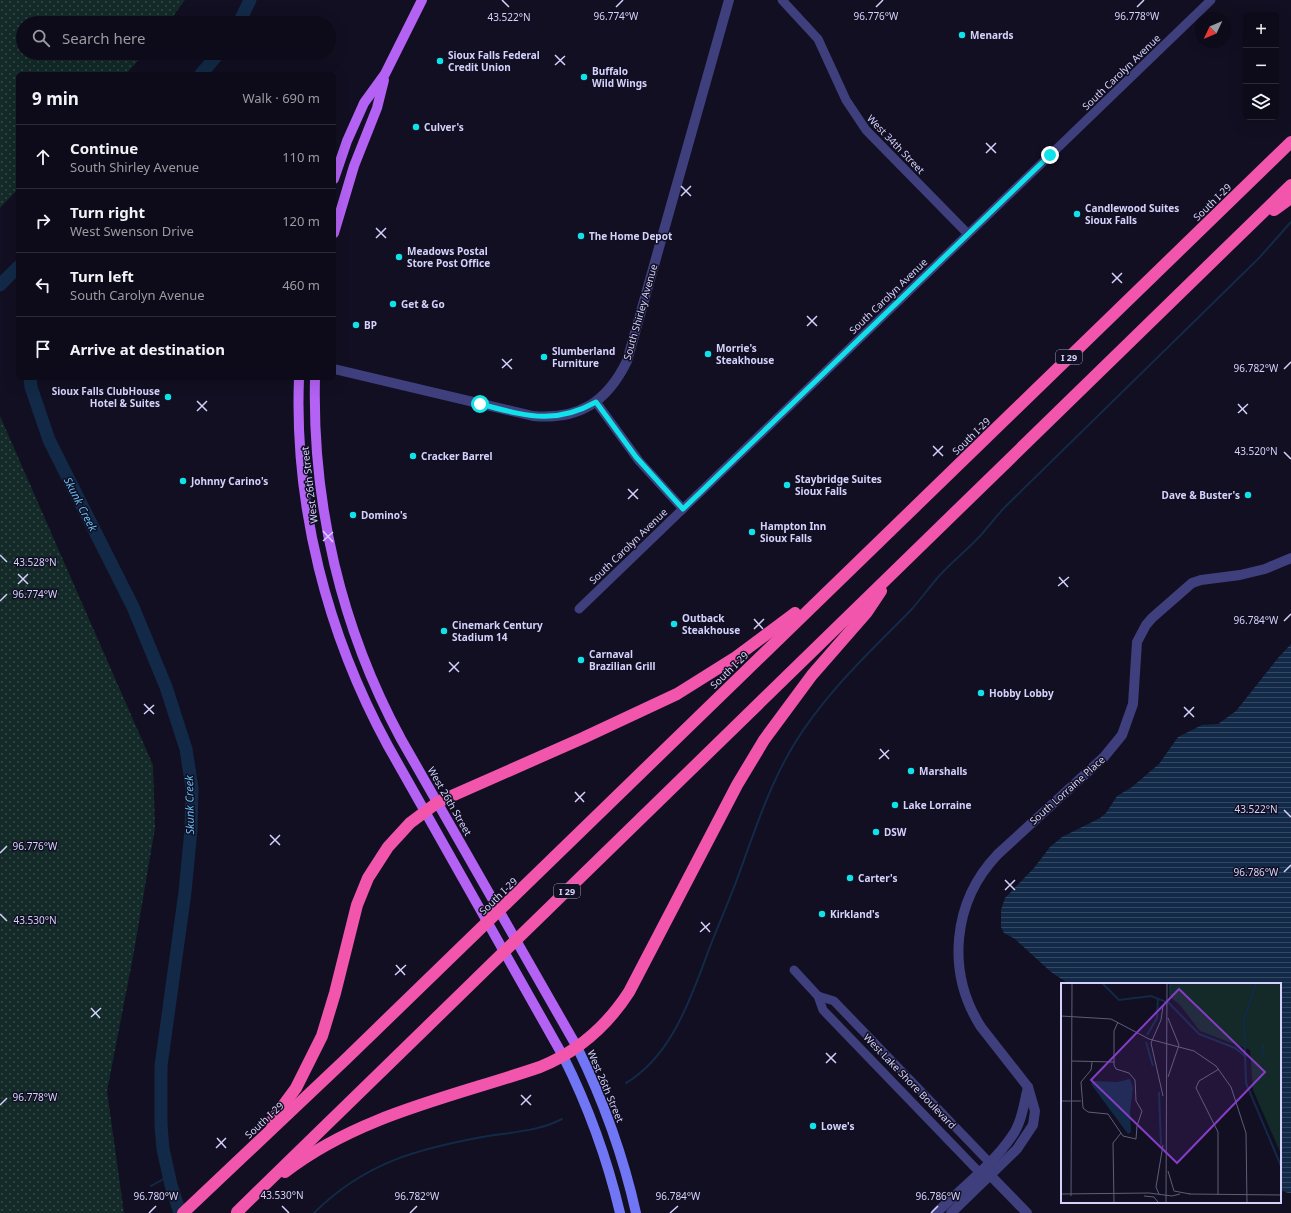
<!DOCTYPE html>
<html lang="en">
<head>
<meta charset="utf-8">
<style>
	body { margin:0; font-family:"Noto Sans",sans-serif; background:#1b1926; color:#f1f3f6 }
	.controls { position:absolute; right:12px; top:12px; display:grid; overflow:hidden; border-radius:6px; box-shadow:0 4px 16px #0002 }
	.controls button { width:36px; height:36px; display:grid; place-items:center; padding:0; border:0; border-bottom:1px solid #2d2b38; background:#0d0b19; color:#f1f3f6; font:20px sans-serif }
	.compass { position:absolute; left:1195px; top:12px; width:36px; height:36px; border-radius:50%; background:#0d0b19; box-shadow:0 4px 16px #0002; rotate:226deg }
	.stop { position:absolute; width:12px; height:12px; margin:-9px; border:3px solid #11e1e9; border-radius:50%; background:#fff }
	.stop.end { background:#11e1e9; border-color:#fff; box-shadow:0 1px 4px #0008 }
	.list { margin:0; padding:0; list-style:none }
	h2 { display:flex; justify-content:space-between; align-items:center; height:52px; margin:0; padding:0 16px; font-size:17px }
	h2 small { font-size:13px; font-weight:400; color:#9a9ba2 }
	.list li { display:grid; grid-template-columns:26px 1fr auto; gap:12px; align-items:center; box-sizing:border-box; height:64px; padding:0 16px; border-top:1px solid #2d2b38 }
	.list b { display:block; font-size:15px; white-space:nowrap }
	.list p { margin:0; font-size:13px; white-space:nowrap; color:#9a9ba2 }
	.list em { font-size:13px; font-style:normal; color:#9a9ba2 }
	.icon { flex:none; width:22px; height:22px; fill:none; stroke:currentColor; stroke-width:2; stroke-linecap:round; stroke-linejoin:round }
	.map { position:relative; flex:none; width:1291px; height:1213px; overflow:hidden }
	.search { position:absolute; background:#0d0b19; box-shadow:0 4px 16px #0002; left:16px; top:16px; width:320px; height:44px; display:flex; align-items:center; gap:10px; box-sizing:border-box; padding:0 14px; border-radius:22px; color:#9a9ba2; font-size:15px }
	.panel { position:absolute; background:#0d0b19; box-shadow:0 4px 16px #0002; left:16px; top:72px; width:320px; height:308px; border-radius:6px }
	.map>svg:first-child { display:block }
</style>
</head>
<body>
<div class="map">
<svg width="1291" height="1213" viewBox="0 0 1291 1213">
	<defs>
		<pattern id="grass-dots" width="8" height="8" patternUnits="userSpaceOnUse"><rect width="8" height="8" fill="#132a28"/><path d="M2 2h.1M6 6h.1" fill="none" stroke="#344848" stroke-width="1.8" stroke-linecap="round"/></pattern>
		<pattern id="water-rules" width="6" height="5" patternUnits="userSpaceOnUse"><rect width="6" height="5" fill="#122a47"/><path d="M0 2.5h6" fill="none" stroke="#344862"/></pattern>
	</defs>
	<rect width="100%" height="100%" fill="#110f21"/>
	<g fill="url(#grass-dots)">
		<path d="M0,0h185l-17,23h-145v30h122l-19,21h-108v115l-18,19z"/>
		<path d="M0,416l153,349 2,63 -22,129 -26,134 17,122h-124z"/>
	</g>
	<path fill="url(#water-rules)" d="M1291,644v549h-3l-8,-3v-206h-211l-18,-12 -36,-33 -11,-6 -3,-6v-17l4,-12 29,-30 16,-21 12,-10 38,-19 6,-5 11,-17 15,-9 27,-23 19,-27 24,-12 16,-1 18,-13 42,-53z"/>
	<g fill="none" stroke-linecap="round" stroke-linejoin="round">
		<g stroke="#122a47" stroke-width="2">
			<path d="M626,1083c48,-29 66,-89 85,-139 8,-20 17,-41 25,-62 17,-46 32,-94 57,-136 32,-53 76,-93 118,-136 10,-11 19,-24 29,-35 13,-14 28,-26 41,-40 8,-9 16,-20 25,-29l253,-248 32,-36"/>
			<path d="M151,1186l18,-10"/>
			<path d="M314,1213c51,-51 106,-65 174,-77 25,-4 51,-5 74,-17"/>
		</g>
		<g stroke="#122a47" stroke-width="13">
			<path d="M239,23l11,-23"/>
			<path d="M201,74l18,-21"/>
			<path d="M0,285l18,-18"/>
			<path d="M30,378l1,9 18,53 84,167 33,80 20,62 6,39 -1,42 -6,62 -24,174v59l2,24 8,36 9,28"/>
		</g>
		<g stroke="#3e3f7c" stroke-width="9">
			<path d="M782,0l36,39 28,61 20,30 102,104"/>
			<path d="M596,402l43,59 44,48"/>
			<path d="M579,609l632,-609"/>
			<path d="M794,970l24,26 5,14 156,162"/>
			<path d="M818,996l16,5 155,161"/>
		</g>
		<g stroke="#3e3f7c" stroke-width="10">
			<path d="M334,369l199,47c46,4 74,-14 94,-55l102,-361"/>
			<path d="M985,1174l6,2 36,37"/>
			<path d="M936,1213c24,-23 58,-50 76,-77 10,-14 12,-33 16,-49"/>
			<path d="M951,1213l66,-64 16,-24 2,-14 -7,-24 -47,-60c-35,-55 -29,-125 17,-173l106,-97 18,-22 11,-31 4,-62 9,-17 6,-7 40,-35 9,-3 39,-5 25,-6 26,-11"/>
		</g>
		<g stroke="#7176f4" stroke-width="10">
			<path d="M577,1047c26,53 46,108 59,166"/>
			<path d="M563,1056c25,50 44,102 57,157"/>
		</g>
		<g stroke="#b362f3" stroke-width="10">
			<path d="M334,179l13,-38 17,-38 21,-29 37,-74"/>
			<path d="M334,233l20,-67 23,-58 7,-28"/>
			<path d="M299,378c-5,128 28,256 89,368l175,310"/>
			<path d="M315,378c-3,126 26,250 86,361l176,308"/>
		</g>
		<g stroke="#f256ac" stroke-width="12">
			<path d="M1274,210l17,-12"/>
			<path d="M271,1122l25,-34 26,-52 13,-43 22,-88 11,-27 20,-31 22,-24 28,-21 145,-64 94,-44 59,-37 59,-44"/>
			<path d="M285,1172c74,-57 167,-75 255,-105 37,-15 67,-41 89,-75l108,-207 27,-45 48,-65 55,-63 14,-21"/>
			<path d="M237,1212l1054,-1027"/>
			<path d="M183,1213l163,-154 945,-917"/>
		</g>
	</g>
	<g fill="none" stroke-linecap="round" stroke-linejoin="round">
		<path stroke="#11e1e9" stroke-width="5" d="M480,404c44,11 73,22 116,-2l40,55 47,52 367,-354"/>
	</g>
	<path fill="none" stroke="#d4d2fc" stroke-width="1.5" d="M502,0l7,7M616,7l7,-7M876,7l7,-7M1137,7l7,-7M555,55l10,10M555,65l10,-9M986,143l10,10M986,153l10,-10M681,186l10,10M681,196l10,-10M376,228l10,10M376,238l10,-10M1112,273l10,10M1112,283l10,-10M807,316l10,10M807,326l10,-10M502,359l10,10M502,368l10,-9M1284,369l7,-7M197,401l10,10M1238,404l9,10M197,411l10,-10M1238,413l10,-9M933,446l10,10M1284,452l7,7M933,456l10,-10M628,489l10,10M628,499l10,-10M323,531l10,11M323,541l10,-9M0,555l7,7M18,574l10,10M1059,577l9,10M18,584l10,-10M1058,586l11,-9M0,601l7,-7M754,619l9,10M1284,621l7,-7M754,629l10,-10M449,662l10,10M449,672l10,-10M144,704l10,10M1184,707l10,10M144,714l10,-9M1184,717l10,-10M880,749l9,10M879,759l10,-9M575,792l9,10M575,802l10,-10M1284,810l7,7M270,835l10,10M270,845l10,-10M0,853l7,-7M1284,872l7,-7M1005,880l10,10M1005,890l10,-10M0,914l7,7M701,922l9,10M700,932l10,-9M396,965l9,10M395,975l11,-10M91,1008l9,10M91,1017l10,-9M826,1053l10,10M826,1063l10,-10M521,1095l10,10M0,1105l7,-7M521,1105l10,-10M217,1138l9,10M216,1148l10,-10M282,1206l7,7M149,1213l7,-7M410,1213l7,-7M670,1213l8,-7M931,1213l7,-7"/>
	<g fill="#11e1e9" stroke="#110f21" stroke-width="1.5">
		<circle cx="962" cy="35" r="4"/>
		<circle cx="440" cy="61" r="4"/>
		<circle cx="584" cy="77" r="4"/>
		<circle cx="416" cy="127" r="4"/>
		<circle cx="1077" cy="214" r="4"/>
		<circle cx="581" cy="236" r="4"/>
		<circle cx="399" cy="257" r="4"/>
		<circle cx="393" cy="304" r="4"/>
		<circle cx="356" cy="325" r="4"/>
		<circle cx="708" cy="354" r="4"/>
		<circle cx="544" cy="357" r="4"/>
		<circle cx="168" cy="397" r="4"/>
		<circle cx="413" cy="456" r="4"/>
		<circle cx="183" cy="481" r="4"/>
		<circle cx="787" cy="485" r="4"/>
		<circle cx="1248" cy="495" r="4"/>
		<circle cx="353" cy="515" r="4"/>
		<circle cx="752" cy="532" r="4"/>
		<circle cx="674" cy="624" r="4"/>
		<circle cx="444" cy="631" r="4"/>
		<circle cx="581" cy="660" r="4"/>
		<circle cx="981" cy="693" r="4"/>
		<circle cx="911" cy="771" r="4"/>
		<circle cx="895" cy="805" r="4"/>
		<circle cx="876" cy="832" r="4"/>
		<circle cx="850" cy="878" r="4"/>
		<circle cx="822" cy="914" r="4"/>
		<circle cx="813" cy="1126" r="4"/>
	</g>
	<g text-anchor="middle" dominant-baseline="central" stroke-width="3" stroke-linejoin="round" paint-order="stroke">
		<g fill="#110f21" stroke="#9a98ba" stroke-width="1">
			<rect x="1056" y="350" width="26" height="14" rx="3"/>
			<rect x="554" y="884" width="26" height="14" rx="3"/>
		</g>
		<g font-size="9" font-weight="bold" fill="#d4d2fc">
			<text x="1069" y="357">I 29</text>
			<text x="567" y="891">I 29</text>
		</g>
		<g font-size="10" font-weight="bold" fill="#d4d2fc" stroke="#110f21" text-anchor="start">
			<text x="970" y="35">Menards</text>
			<text x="448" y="55">Sioux Falls Federal<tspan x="448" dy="12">Credit Union</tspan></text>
			<text x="592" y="71">Buffalo<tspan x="592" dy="12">Wild Wings</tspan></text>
			<text x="424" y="127">Culver's</text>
			<text x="1085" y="208">Candlewood Suites<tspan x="1085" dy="12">Sioux Falls</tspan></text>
			<text x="589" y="236">The Home Depot</text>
			<text x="407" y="251">Meadows Postal<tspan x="407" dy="12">Store Post Office</tspan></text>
			<text x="401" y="304">Get &amp; Go</text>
			<text x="364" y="325">BP</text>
			<text x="716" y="348">Morrie's<tspan x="716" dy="12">Steakhouse</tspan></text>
			<text x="552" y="351">Slumberland<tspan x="552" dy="12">Furniture</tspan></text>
			<text x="160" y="391" text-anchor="end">Sioux Falls ClubHouse<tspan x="160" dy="12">Hotel &amp; Suites</tspan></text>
			<text x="421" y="456">Cracker Barrel</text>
			<text x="795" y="479">Staybridge Suites<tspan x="795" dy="12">Sioux Falls</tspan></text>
			<text x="191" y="481">Johnny Carino's</text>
			<text x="1240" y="495" text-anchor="end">Dave &amp; Buster's</text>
			<text x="361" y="515">Domino's</text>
			<text x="760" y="526">Hampton Inn<tspan x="760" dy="12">Sioux Falls</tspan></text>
			<text x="682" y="618">Outback<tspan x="682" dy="12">Steakhouse</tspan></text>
			<text x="452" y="625">Cinemark Century<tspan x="452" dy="12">Stadium 14</tspan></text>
			<text x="589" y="654">Carnaval<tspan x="589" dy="12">Brazilian Grill</tspan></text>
			<text x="989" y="693">Hobby Lobby</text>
			<text x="919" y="771">Marshalls</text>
			<text x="903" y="805">Lake Lorraine</text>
			<text x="884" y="832">DSW</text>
			<text x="858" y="878">Carter's</text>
			<text x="830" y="914">Kirkland's</text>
			<text x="821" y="1126">Lowe's</text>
		</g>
		<g font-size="10" fill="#d4d2fc" stroke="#110f21">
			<text transform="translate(1121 72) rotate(-44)">South Carolyn Avenue</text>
			<text transform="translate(896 144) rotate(46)">West 34th Street</text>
			<text transform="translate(1212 202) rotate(-44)">South I-29</text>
			<text transform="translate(888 296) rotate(-44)">South Carolyn Avenue</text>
			<text transform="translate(640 312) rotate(-74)">South Shirley Avenue</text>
			<text transform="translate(971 436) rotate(-44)">South I-29</text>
			<text transform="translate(309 485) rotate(-97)">West 26th Street</text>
			<text transform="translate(628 546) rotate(-44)">South Carolyn Avenue</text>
			<text transform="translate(729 670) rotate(-44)">South I-29</text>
			<text transform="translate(1067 790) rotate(-42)">South Lorraine Place</text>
			<text transform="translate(450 801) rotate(60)">West 26th Street</text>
			<text transform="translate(498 896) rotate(-44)">South I-29</text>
			<text transform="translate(910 1081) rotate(46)">West Lake Shore Boulevard</text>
			<text transform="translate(606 1086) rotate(67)">West 26th Street</text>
			<text transform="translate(264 1120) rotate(-43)">South I-29</text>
		</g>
		<g font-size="11" font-style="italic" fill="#68bcf4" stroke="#110f21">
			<text transform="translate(81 504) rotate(63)">Skunk Creek</text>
			<text transform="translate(189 805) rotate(-91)">Skunk Creek</text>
		</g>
	</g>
	<g transform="translate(1061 983)">
		<rect width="220" height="220" fill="#110f21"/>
		<path d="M108,0h112v171l-28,-64 -3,-40 -50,-19 -20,-26 -11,-9z" fill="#132a28"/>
		<path d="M69,96l3,9 -3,23 1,21 -3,2 -37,-50 3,-3 23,1z" fill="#122a47"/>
		<path fill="none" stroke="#122a47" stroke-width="2" d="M41,0l17,17 32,-4 18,7 30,31 36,14 10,8M195,0l-12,37 2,63 35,83M109,1l2,12M86,52l10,-17 1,-20M85,59l7,24M203,61l-2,6 2,7M98,109l2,53"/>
		<path fill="none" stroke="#5f5d79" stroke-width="1" d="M102,23l-2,14 -10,23 12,53M0,33l50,3 38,20 45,12 22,15 15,21 15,46 1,70M107,35l11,27 -11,32M11,78l42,1M31,79l-1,8 -10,12 2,26 5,4 20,2 15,22 13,3 1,-13 5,-15 -6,-10 -1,-21 -6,-7 -13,-4 -2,-4v-34l4,-9M0,118h20M107,188l6,20 16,3M0,211l88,-1 23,3 8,-2M98,211l-3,-7 7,-42M128,211l92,1M157,212v-63l-22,-44 3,-7 20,-12M10,213l1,-213M83,213l10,1 4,5M53,220l-1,-60 8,-10M105,220l1,-220"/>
		<path fill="#843dc5" fill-opacity="0.15" stroke="#843dc5" stroke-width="2" d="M118,6l86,83 -88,91 -86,-83z"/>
		<rect width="220" height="220" fill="none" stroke="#d4d2fc" stroke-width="2"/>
	</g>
	<g font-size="10" text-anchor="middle" fill="#d4d2fc" stroke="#110f21" stroke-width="3" stroke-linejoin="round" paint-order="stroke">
		<text x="616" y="20">96.774°W</text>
		<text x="876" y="20">96.776°W</text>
		<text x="1137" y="20">96.778°W</text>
		<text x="509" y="21">43.522°N</text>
		<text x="1256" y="372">96.782°W</text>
		<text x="1256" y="455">43.520°N</text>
		<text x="35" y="566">43.528°N</text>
		<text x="35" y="598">96.774°W</text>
		<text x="1256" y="624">96.784°W</text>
		<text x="1256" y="813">43.522°N</text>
		<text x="35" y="850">96.776°W</text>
		<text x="1256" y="876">96.786°W</text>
		<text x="35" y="924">43.530°N</text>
		<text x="35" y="1101">96.778°W</text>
		<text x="282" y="1199">43.530°N</text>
		<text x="156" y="1200">96.780°W</text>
		<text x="417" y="1200">96.782°W</text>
		<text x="678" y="1200">96.784°W</text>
		<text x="938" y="1200">96.786°W</text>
	</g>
</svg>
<div class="controls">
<button>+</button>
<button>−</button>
<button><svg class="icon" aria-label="layers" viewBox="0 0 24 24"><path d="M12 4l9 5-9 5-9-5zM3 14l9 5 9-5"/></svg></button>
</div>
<svg class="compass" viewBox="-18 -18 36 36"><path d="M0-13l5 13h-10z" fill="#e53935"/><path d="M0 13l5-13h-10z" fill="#9a9ba2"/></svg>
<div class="stop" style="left:480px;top:404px"></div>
<div class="stop end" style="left:1050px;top:155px"></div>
<div class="search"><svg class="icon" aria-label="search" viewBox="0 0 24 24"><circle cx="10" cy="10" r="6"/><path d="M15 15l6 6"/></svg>Search here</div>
<section class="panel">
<h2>9 min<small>Walk · 690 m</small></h2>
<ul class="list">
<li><svg class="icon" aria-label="ahead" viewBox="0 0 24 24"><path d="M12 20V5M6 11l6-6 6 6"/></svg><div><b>Continue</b><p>South Shirley Avenue</p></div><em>110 m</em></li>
<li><svg class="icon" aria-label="right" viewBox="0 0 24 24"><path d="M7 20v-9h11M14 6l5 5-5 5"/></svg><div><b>Turn right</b><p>West Swenson Drive</p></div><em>120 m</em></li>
<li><svg class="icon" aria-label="left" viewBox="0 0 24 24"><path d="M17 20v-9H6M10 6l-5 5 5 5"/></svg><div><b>Turn left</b><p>South Carolyn Avenue</p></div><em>460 m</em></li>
<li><svg class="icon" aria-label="arrive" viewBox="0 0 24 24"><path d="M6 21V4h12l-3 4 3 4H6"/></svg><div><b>Arrive at destination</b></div></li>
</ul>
</section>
</div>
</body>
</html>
